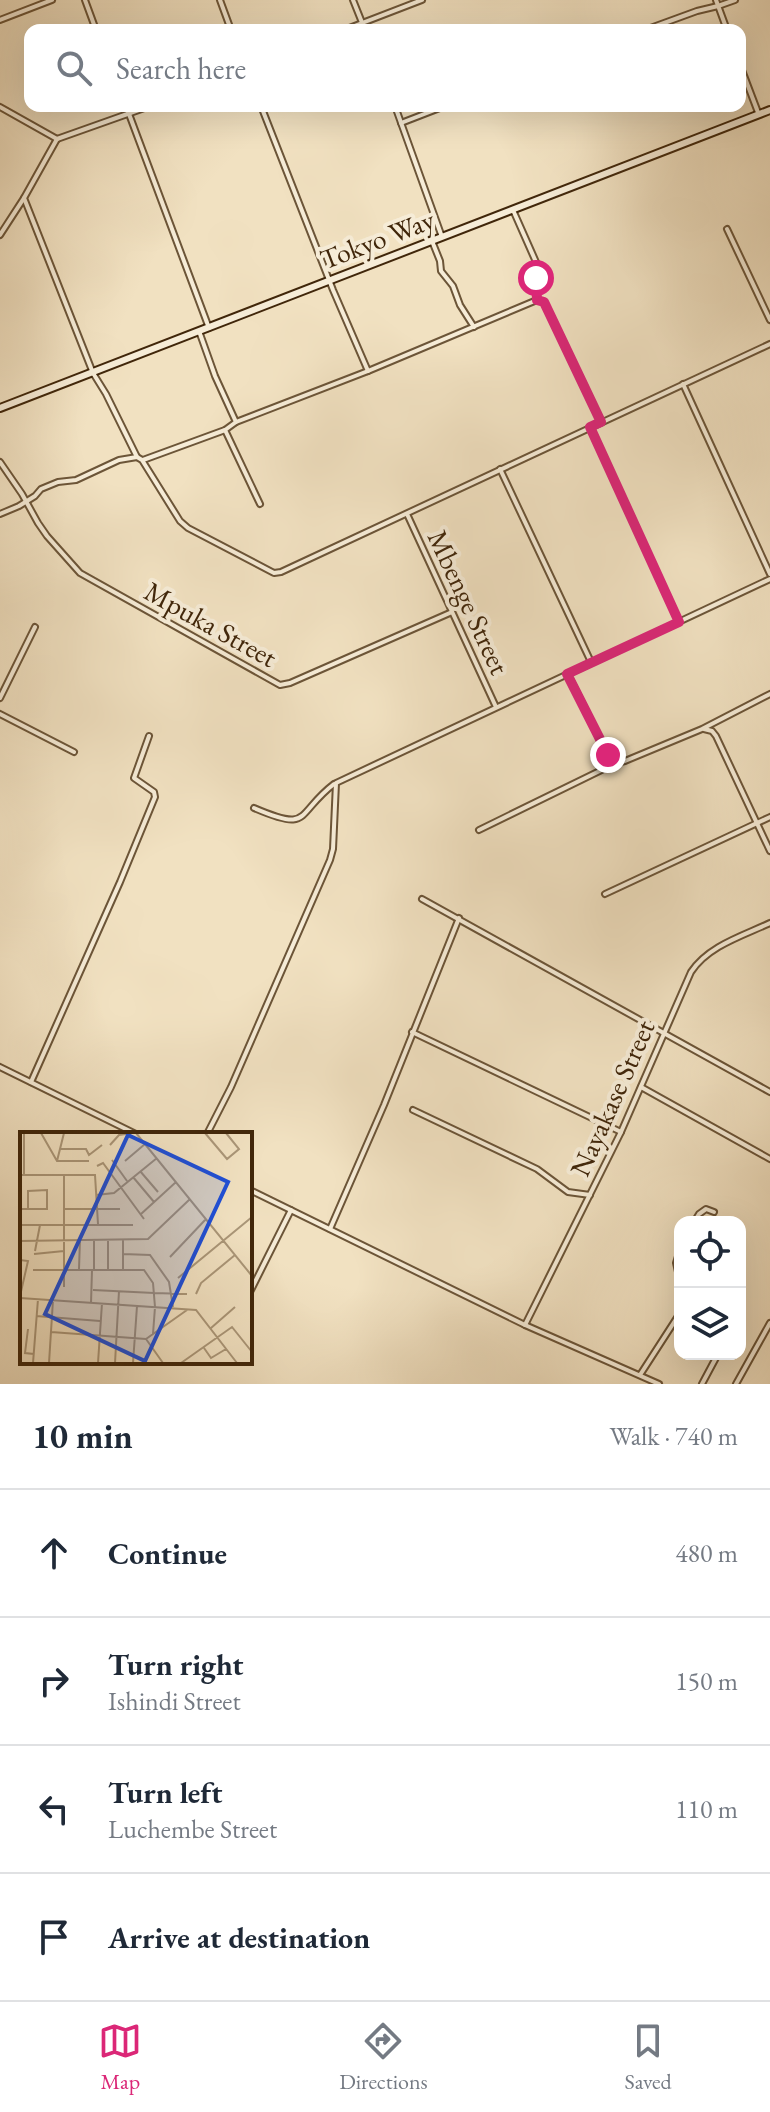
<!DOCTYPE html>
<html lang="en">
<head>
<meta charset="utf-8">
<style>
	body { margin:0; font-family:"EB Garamond",serif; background:#f2f2f3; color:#1f2937 }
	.controls { position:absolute; right:24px; bottom:24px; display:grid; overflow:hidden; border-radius:16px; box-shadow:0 8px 32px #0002 }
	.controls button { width:72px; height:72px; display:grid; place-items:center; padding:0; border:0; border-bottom:2px solid #e0e1e3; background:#fff; color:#1f2937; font:40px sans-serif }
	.stop { position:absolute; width:24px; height:24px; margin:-18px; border:6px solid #db2777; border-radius:50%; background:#fff }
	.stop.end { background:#db2777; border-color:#fff; box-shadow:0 2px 8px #0008 }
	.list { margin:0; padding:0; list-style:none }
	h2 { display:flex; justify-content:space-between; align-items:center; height:104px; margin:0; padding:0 32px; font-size:34px }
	h2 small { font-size:26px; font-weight:400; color:#747a83 }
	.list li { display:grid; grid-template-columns:52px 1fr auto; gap:24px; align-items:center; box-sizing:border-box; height:128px; padding:0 32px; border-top:2px solid #e0e1e3 }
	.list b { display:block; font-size:30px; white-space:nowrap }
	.list p { margin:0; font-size:26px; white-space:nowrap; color:#747a83 }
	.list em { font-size:26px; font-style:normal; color:#747a83 }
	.icon { flex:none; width:44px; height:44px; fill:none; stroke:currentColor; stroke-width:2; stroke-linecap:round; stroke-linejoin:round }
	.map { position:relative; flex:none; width:770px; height:1384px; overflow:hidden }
	.search { position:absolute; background:#fff; box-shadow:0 8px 32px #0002; left:24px; right:24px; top:24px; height:88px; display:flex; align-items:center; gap:20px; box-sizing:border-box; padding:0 28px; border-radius:16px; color:#747a83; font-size:30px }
	.sheet { height:616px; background:#fff }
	nav { display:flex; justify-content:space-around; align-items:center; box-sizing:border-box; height:112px; border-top:2px solid #e0e1e3; background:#fff; font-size:22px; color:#747a83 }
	nav a { display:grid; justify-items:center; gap:4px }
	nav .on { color:#db2777 }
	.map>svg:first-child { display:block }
</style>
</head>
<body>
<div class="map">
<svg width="770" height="1384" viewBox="0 0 770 1384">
	<rect width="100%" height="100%" fill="#f1e1c1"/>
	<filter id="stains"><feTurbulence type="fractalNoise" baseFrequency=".0025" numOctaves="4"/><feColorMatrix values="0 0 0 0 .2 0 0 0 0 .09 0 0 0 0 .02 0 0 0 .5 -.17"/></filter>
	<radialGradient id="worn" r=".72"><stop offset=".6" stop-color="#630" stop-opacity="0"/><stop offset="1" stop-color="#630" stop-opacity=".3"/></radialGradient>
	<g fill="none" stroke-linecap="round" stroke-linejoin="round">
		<defs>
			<g id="street">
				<path d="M85,0l11,30"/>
				<path d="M220,0l11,30"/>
				<path d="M353,0l12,30"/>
				<path d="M716,0l11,30"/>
				<path d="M0,20l52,-20"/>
				<path d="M344,30l78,-30"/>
				<path d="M645,30l52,-19 21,-5 17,-6"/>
				<path d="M740,65l19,50"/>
				<path d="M126,106l83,222"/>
				<path d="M261,106l72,184 35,81"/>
				<path d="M395,106l47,131"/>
				<path d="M0,107l57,32"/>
				<path d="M401,123l44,-17"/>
				<path d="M57,139l-33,59 69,175 13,21 31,63 5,3 38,61 8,7 86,45 7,-1 489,-228"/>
				<path d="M57,139l93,-33"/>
				<path d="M513,210l23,52 1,38"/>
				<path d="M727,229l43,91"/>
				<path d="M0,235l24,-37"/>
				<path d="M432,241l8,20 1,10 12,15 7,19 14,22"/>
				<path d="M537,300l7,2 57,120"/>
				<path d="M199,331l16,45 21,46"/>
				<path d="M683,384l87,190"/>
				<path d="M590,427l89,195"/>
				<path d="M225,430l35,74"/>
				<path d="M143,460l82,-30 11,-8 132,-51 169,-71"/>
				<path d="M0,462l22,32 16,29 9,13 33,37 200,112 10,-2 162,-71"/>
				<path d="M500,469l91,193"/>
				<path d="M0,514l19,-8 16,-10 6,-7 17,-7 18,-2 43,-20 18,-3"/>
				<path d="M407,514l89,193"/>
				<path d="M568,675l40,80 8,8"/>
				<path d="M0,698l35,-71"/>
				<path d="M0,714l74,38"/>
				<path d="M704,729l8,2 4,5 54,115"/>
				<path d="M254,808c58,25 41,6 80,-24"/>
				<path d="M479,830l137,-67 9,-2 77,-32 68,-35"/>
				<path d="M605,894l165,-77"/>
				<path d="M422,899l348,193"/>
				<path d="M412,1032l209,100"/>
				<path d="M0,1067l136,67"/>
				<path d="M31,1082l89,-200 35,-85 -1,-5 -20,-14 15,-42"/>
				<path d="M641,1087l129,72"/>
				<path d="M413,1110l124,59 31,23 22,3"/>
				<path d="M207,1134l24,-47 99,-227 3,-11 3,-66 434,-204"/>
				<path d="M250,1190l275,135 134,59"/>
				<path d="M694,1222l5,-8 7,-5 8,3"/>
				<path d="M330,1229l54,-124 75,-187"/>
				<path d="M680,1250l-4,13 4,18"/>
				<path d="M250,1292l41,-82"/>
				<path d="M525,1325l96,-193 70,-160c17,-26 51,-36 79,-49"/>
				<path d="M640,1375l40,-62"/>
				<path d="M702,1384l16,-30"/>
				<path d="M736,1384l34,-61"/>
			</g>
			<path id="secondary" d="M0,408l770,-298"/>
		</defs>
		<use href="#street" stroke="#6c5538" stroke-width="8"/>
		<use href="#secondary" stroke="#40260a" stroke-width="10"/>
		<use href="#street" stroke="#f6ecd7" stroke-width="4"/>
		<use href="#secondary" stroke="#f6ecd7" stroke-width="6"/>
	</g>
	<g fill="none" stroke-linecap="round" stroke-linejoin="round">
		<path stroke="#db2777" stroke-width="10" d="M536,278l1,22 7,2 57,120 -11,5 89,195 -112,52 41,81"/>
	</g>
	<g text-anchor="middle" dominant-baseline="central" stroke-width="8" stroke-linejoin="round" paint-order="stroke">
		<g font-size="28" fill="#40260a" stroke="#f6ecd7">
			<text transform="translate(377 239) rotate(-21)">Tokyo Way</text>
			<text transform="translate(469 602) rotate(65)">Mbenge Street</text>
			<text transform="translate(211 624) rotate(29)">Mpuka Street</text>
			<text transform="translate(612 1098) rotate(-66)">Nayakase Street</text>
		</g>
	</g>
	<g transform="translate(20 1132)">
		<rect width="232" height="232" fill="#f1e1c1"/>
		<path fill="none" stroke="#aa9678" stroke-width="2" d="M4,1v41M21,1l16,28h32M116,1l116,143M185,1l22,26 12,-10 -13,-16M90,13l9,-10 13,-2M40,17h26l3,6 13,-10M92,28l15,21M37,29l7,-28M105,29l20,-17M77,34l6,-3 41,56M120,39l18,21M0,43h75l3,49M44,43v112M113,45l21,25M76,63l18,-2 43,-35M0,77h27v-19l-19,1v18M44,77h56M121,82l35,-32M0,93h113M88,107v30M0,109l128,-2 42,-40M15,119l5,-26M14,122l30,-3M103,122l27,1 19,27 4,25M150,125l36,-38M0,128l8,1 -8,35M59,137l1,-30M74,137v-30M103,137v-30M13,138h111l9,13 2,24 -2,27 -7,5M158,146l74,-61M73,158l61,3M134,161l33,1M176,162l5,-11 34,-28M0,166l176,12 41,53M71,171l1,-33M16,184l64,5M191,196l24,-21M8,197l-3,24 9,1M31,200l95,7M133,202l34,-24M126,207l17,24M184,216l7,10 15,-9M13,231l5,-64M29,231l4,-63M78,231l4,-60M95,231l4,-72M113,231l4,-57M161,231l51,-36 20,25"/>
		<path fill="#1d4ed8" fill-opacity="0.15" stroke="#1d4ed8" stroke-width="4" d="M108,3l100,47 -83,179 -100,-47z"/>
		<rect width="232" height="232" fill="none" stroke="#40260a" stroke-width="4"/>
	</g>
	<rect width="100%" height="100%" filter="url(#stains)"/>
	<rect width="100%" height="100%" fill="url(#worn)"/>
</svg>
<div class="controls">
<button><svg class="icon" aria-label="locate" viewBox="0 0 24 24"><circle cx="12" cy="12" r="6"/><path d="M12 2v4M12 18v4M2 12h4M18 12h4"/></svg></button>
<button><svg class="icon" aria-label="layers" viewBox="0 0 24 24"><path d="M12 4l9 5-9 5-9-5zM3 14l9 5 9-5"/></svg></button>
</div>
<div class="stop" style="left:536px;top:278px"></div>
<div class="stop end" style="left:608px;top:755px"></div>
<div class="search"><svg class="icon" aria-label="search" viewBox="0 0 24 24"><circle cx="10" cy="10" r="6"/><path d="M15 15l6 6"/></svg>Search here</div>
</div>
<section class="sheet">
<h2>10 min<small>Walk · 740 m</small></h2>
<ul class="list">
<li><svg class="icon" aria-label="ahead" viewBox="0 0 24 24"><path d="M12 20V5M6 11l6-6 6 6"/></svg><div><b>Continue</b></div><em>480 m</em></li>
<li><svg class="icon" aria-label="right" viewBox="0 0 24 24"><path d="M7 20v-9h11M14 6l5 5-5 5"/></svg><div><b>Turn right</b><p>Ishindi Street</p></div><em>150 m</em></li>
<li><svg class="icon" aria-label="left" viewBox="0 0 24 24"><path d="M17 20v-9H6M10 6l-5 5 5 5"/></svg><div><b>Turn left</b><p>Luchembe Street</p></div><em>110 m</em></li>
<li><svg class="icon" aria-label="arrive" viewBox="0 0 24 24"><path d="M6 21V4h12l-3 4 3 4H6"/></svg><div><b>Arrive at destination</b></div></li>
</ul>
</section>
<nav>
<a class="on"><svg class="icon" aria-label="map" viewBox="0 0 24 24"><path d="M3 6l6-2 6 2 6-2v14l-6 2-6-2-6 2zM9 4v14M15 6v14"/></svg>Map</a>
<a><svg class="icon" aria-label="directions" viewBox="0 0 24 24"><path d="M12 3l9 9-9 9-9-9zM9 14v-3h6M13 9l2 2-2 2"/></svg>Directions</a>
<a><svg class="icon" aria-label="saved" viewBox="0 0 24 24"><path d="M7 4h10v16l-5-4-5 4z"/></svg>Saved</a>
</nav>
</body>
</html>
